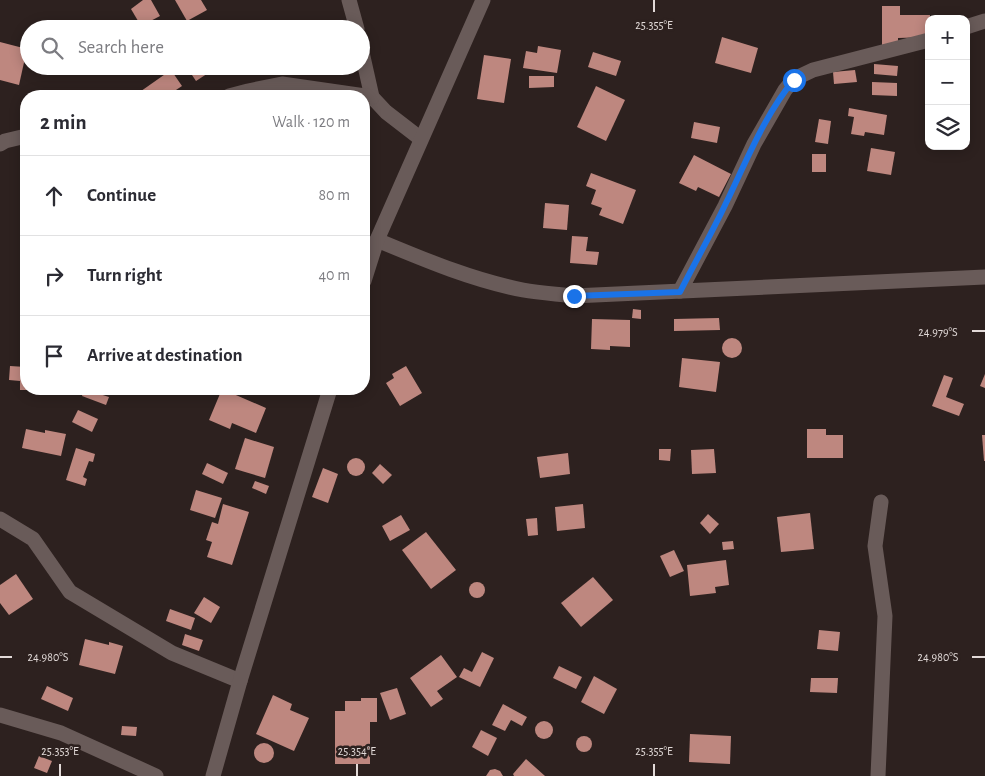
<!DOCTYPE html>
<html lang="en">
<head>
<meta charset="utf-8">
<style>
	body { margin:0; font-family:"Alegreya Sans",sans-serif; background:#f2f2f3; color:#2b2b33 }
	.controls { position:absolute; right:15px; top:15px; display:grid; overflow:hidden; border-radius:10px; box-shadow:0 2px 12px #0003 }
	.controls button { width:45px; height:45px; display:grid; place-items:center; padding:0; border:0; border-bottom:1px solid #e1e1e2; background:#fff; color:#2b2b33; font:25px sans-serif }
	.stop { position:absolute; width:15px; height:15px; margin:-11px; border:4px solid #1a73e8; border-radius:50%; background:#fff }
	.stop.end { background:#1a73e8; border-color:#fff; box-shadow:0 1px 5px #0008 }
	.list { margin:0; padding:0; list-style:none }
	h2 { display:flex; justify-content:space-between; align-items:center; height:65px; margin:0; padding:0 20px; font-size:21px }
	h2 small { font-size:16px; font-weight:400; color:#7c7c81 }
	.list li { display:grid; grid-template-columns:32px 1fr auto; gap:15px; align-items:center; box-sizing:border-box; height:80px; padding:0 20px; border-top:1px solid #e1e1e2 }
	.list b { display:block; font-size:19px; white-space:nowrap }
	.list em { font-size:16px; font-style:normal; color:#7c7c81 }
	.icon { flex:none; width:28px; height:28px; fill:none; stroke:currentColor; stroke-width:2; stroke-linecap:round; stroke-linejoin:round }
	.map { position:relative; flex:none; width:985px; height:776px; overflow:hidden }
	.search { position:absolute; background:#fff; box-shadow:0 2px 12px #0003; left:20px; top:20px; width:350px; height:55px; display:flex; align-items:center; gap:12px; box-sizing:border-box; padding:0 18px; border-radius:28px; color:#7c7c81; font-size:19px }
	.panel { position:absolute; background:#fff; box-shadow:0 2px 12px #0003; left:20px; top:90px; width:350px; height:305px; border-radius:20px }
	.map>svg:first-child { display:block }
</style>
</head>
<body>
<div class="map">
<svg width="985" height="776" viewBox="0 0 985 776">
	<rect width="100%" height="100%" fill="#2d211f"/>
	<g fill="#be877f">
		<path d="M143,0h8l9,16 -19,10 -10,-17z"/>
		<path d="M175,0h26l6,10 -20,11z"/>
		<path d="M882,6h18v9h30l-1,22 -31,1v5l-16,2z"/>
		<path d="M722,37l36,11 -7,25 -36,-10z"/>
		<path d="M0,42l27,7 -8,36 -19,-5z"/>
		<path d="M538,46l23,4 -4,23 -34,-5 3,-17 11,2z"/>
		<path d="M593,52l28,9 -5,15 -28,-9z"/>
		<path d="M484,55l27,4 -7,44 -27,-4z"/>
		<path d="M874,64l24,2 -1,10 -23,-2z"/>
		<path d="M186,66h33l-23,15z"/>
		<path d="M171,70l11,16 -15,10h-33z"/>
		<path d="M855,70l2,12 -23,2 -1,-12z"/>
		<path d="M529,76h25v11l-25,1z"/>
		<path d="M872,82l25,1v13l-25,-1z"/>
		<path d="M596,86l29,14 -19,41 -29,-14z"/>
		<path d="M849,108l38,7 -3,20 -19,-3 -1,4 -13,-2 3,-17 -6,-1z"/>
		<path d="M819,119l12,2 -3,23 -13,-2z"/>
		<path d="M694,122l26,5 -3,16 -26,-5z"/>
		<path d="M871,148l24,4 -4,23 -24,-4z"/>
		<rect x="812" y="154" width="14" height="18"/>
		<path d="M694,155l37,19 -12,23 -21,-10 -2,4 -17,-8z"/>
		<path d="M591,173l45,17 -13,34 -24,-9 3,-7 -11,-4 5,-14 -10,-4z"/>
		<path d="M545,203l24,2 -2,25 -24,-2z"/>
		<path d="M572,236l16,1 -2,14 13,1 -2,13 -27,-2z"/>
		<path d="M633,309l8,1v9l-9,-1z"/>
		<path d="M719,318l1,12 -46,1v-12z"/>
		<path d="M592,319l38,1v27l-20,-1v4l-19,-1z"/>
		<circle cx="732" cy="348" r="10"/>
		<path d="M682,358l38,4 -4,30 -37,-5z"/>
		<path d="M10,366l16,1v23h-6v-9l-11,-1z"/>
		<path d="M406,366l16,27 -22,13 -14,-23 8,-5 -2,-4z"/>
		<path d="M985,374v14l-5,-2z"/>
		<path d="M944,375l9,3 -7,19 18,7 -5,12 -27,-10z"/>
		<path d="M84,389l25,8 -3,8 -24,-9z"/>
		<path d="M222,389l44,19 -10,25 -24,-10 -2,6 -21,-9z"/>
		<path d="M78,410l20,9 -6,13 -20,-10z"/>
		<path d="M26,429l19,4v-3l21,4 -5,22 -39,-8z"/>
		<path d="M807,429h19v6h17v23h-36z"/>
		<path d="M982,435h3v26h-1z"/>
		<path d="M245,438l29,9 -9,31 -30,-9z"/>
		<path d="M76,448l19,6 -2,8 -4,-1 -6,16 4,2 -2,7 -19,-6z"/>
		<path d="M659,449h12l-1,12 -11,-1z"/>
		<path d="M714,449l2,24 -24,1 -1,-24z"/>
		<path d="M568,453l2,21 -30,4 -3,-21z"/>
		<circle cx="356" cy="467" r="9"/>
		<path d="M207,463l21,10 -5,11 -21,-10z"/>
		<path d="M380,464l12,11 -9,9 -11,-11z"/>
		<path d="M323,468l15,6 -10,29 -16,-6z"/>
		<path d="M255,481l14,5 -3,8 -14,-6z"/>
		<path d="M196,490l26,8 -7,20 -25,-8z"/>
		<path d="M223,504l26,8 -17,53 -25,-8 5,-15 -6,-2 6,-18 6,2z"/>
		<path d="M583,504l2,24 -28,3 -2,-24z"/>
		<path d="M810,513l4,36 -33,3 -4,-35z"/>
		<path d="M708,514l11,10 -9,10 -10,-11z"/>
		<path d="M401,515l9,15 -20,11 -8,-15z"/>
		<path d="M537,518l1,17 -10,1 -2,-17z"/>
		<path d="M426,532l30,38 -25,19 -29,-39z"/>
		<path d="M733,541l1,8 -11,1 -1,-8z"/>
		<path d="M674,550l10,21 -14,6 -10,-21z"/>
		<path d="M726,560l3,25 -14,2 1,6 -26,3 -3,-31z"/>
		<path d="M16,574l17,25 -24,16 -9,-12v-18z"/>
		<path d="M593,577l20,23 -32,27 -20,-24z"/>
		<circle cx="477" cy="590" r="8"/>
		<path d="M204,597l16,10 -9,16 -17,-10z"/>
		<path d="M170,609l25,9 -4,12 -25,-9z"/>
		<path d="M819,630l21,2 -2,19 -21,-2z"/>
		<path d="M185,634l18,6 -4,11 -17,-6z"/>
		<path d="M85,639l24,6v-3l14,4 -8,28 -36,-9z"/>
		<path d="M482,652l12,6 -14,29 -21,-10 5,-9 8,4z"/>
		<path d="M441,655l16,22 -20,14 6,8 -12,8 -21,-29z"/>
		<path d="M559,666l23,11 -6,12 -23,-11z"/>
		<path d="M594,676l23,13 -13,25 -23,-12z"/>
		<path d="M811,678h27l-1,15 -27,-1z"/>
		<path d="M47,686l26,12 -5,13 -27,-12z"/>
		<path d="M397,688l9,26 -16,6 -10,-27z"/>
		<path d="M273,695l19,9 -2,6 19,8 -15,33 -38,-17z"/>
		<path d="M361,698h16v24h-7v42h-35v-53h10v-10h16z"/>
		<path d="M503,704l24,13 -5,9 -11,-6 -6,11 -13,-6z"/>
		<circle cx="544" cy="730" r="9"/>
		<path d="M122,726l15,1 -1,9 -15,-1z"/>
		<path d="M481,730l16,8 -9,18 -16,-9z"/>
		<path d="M690,734l41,2 -1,28 -41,-2z"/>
		<circle cx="584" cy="744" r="8"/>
		<circle cx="264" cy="753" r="10"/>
		<path d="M39,756l13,5 -5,12 -13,-5z"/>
		<path d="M526,759l19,17h-31l-1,-2z"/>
		<path d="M495,769l5,2 3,5h-17l4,-6z"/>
	</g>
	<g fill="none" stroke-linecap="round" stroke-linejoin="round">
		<g stroke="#695b59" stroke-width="15">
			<path d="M349,0l8,29"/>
			<path d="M966,27l19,-6"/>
			<path d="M361,48l11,49 14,15 35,27"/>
			<path d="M229,96l19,-5 34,-7 90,13"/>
			<path d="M0,144l5,-3 21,-5"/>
			<path d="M377,240c48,20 95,40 146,50 17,3 34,4 50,6l412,-19"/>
			<path d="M364,281l13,-41 106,-240"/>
			<path d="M680,291l45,-85 29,-62 31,-54 9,-11 19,-9 116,-30"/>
			<path d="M0,519l33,20 37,53 102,61 68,28"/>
			<path d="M0,715l61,18 95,43"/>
			<path d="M213,776l27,-95 90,-292"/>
			<path d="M878,776l7,-160 -10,-70 6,-44"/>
		</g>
	</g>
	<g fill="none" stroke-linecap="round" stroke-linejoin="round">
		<path stroke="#1a73e8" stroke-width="6" d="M574,296l106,-4c15,-30 32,-59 46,-89 19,-39 40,-91 68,-123"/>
	</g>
	<path fill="none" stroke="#e2dad8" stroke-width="2" d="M654,0v12M972,331h13M0,657h12M972,657h13M60,764v12M357,764v12M654,764v12"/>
	<g font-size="12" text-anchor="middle" fill="#e2dad8" stroke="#2d211f" stroke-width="5" stroke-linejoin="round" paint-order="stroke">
		<text x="654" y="29">25.355°E</text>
		<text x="938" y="336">24.979°S</text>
		<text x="48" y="661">24.980°S</text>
		<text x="938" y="661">24.980°S</text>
		<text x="60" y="755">25.353°E</text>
		<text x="357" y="755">25.354°E</text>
		<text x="654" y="755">25.355°E</text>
	</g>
</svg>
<div class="controls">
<button>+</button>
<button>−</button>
<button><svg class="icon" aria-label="layers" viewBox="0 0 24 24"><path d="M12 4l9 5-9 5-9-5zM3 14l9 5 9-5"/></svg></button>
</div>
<div class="stop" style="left:794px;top:80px"></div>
<div class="stop end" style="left:574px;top:296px"></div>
<div class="search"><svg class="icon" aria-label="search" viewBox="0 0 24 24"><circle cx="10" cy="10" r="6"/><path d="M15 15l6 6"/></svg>Search here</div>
<section class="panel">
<h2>2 min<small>Walk · 120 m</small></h2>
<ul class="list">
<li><svg class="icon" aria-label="ahead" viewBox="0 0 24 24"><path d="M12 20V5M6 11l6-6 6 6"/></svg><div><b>Continue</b></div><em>80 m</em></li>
<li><svg class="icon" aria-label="right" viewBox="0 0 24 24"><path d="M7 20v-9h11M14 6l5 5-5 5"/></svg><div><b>Turn right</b></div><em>40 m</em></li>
<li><svg class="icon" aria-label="arrive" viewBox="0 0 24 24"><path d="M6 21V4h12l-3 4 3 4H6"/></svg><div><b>Arrive at destination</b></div></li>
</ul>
</section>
</div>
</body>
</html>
